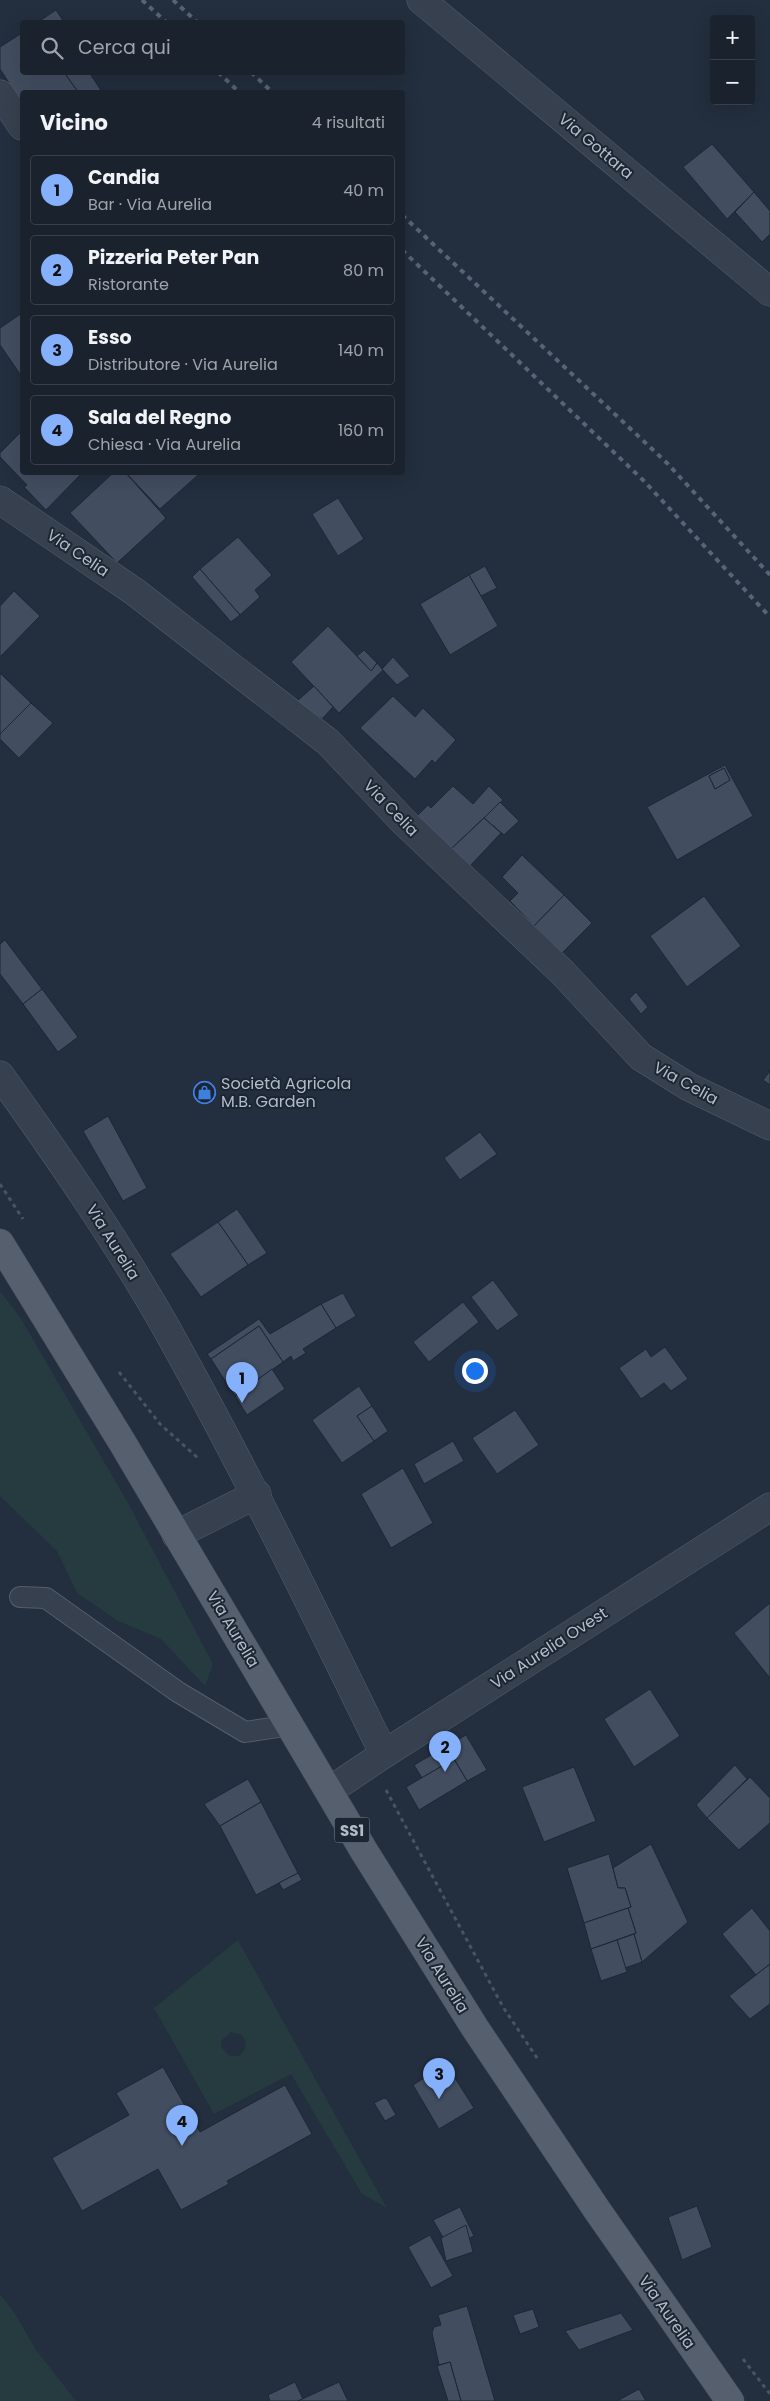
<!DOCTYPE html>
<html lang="it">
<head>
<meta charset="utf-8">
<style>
	body { margin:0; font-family:Poppins,sans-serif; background:#272f3a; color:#f1f3f6 }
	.controls { position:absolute; right:15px; top:15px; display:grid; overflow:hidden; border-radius:5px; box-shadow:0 5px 20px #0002 }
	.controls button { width:45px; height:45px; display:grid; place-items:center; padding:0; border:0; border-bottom:1px solid #383f4a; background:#1a222e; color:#f1f3f6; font:25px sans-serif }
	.you { position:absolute; left:474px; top:1370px; width:18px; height:18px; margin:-12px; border:4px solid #fff; border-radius:50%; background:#1a73e8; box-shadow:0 0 0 8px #1a73e833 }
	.badge { display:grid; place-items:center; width:32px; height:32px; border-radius:50%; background:#85b0fb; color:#111; font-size:16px; font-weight:700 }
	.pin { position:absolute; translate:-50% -41px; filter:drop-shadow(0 1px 2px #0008) }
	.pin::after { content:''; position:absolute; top:26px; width:18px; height:15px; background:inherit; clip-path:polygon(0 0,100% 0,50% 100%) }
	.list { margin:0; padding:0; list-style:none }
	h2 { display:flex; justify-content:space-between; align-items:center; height:65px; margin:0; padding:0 20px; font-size:21px }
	h2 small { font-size:16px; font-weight:400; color:#9fa4aa }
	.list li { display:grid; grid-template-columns:32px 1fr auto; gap:15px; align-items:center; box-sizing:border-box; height:70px; margin:0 10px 10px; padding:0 10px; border:1px solid #383f4a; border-radius:5px }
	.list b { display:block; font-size:19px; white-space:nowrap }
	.list p { margin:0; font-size:16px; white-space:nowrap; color:#9fa4aa }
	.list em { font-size:16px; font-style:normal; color:#9fa4aa }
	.icon { flex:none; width:28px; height:28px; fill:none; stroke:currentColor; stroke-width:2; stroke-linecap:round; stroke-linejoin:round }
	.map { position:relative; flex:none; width:770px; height:2401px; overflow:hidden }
	.search { position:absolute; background:#1a222e; box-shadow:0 5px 20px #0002; left:20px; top:20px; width:385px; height:55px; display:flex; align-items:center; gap:12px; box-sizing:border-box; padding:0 18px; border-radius:5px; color:#9fa4aa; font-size:19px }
	.panel { position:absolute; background:#1a222e; box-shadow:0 5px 20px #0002; left:20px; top:90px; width:385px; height:385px; border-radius:5px }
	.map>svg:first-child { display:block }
</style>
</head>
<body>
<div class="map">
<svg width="770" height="2401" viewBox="0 0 770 2401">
	<rect width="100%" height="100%" fill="#232e3e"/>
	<g fill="#253b3f" fill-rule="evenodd">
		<path d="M0,1291l20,26 108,186 85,161 -8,22 -44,-47 -43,-18 -41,-28 -20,-42 -57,-55z"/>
		<path d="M238,1940l149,268 -25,-14 -71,-120 -77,40 -60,-106zM231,2032l11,3 4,7 -2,9 -6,5h-8l-9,-9 1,-7z"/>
		<path d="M0,2294l14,18 22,38 40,51h-76z"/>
	</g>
	<g fill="#424d60" stroke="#1e2734" fill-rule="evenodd">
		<path d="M56,10l8,12h-26z"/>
		<path d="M22,33v39h42l14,20h-56v11l-22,-34v-22z"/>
		<path d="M64,72h25l13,20h-24z"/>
		<path d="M712,144l42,48 -27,27 -44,-52z"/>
		<path d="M754,192l16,19v23l-8,8 -27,-30z"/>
		<path d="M22,313v64l-22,-32v-17z"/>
		<path d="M22,431v41h61l-37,38 -22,-23 3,-2 -27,-28v-4z"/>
		<path d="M114,472h11l41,46 -49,45 -47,-50z"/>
		<path d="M125,472h71l2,3 -38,34z"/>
		<path d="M338,498l26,41 -26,17 -26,-42z"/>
		<path d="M238,537l34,38 -17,15 5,7 -20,18 -40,-46z"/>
		<path d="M485,566l12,22 -16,8 -12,-21z"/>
		<path d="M200,569l40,46 -9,7 -39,-45z"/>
		<path d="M469,575l29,51 -48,29 -30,-51z"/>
		<path d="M14,591l26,25 -40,41v-51z"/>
		<path d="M328,626l43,45 6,-8 6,7 -44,43 -48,-51z"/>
		<path d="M364,650l13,13 -6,8 -14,-15z"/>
		<path d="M393,657l17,19 -13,9 -15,-16z"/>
		<path d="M0,673l31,30 -31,31z"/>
		<path d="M314,686l19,21 -11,12 -26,-17z"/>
		<path d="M393,696l22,21 8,-9 33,32 -21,23 -3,-3 -17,19 -55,-51z"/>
		<path d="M31,703l22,20 -34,35 -19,-19v-5z"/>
		<path d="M725,765l28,51 -76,44 -30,-53zM724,768l6,12 -15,9 -6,-13z"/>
		<path d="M724,768l6,12 -15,9 -6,-13z"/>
		<path d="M453,786l20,18 16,-18 14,14 -52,49 -34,-33 11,-11 3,3z"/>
		<path d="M500,802l19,19 -15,14 -20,-17z"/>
		<path d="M484,818l17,15 -32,34 -18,-18z"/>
		<path d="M522,855l42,40 -30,31 -24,-25 8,-8 -16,-16z"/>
		<path d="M564,895l28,28 -30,30 -28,-27z"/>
		<path d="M704,896l37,50 -54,41 -37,-51z"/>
		<path d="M5,940l37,49 -19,15 -23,-30v-30z"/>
		<path d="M42,989l36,48 -20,15 -35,-48z"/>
		<path d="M636,992l12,15 -7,7 -12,-15z"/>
		<path d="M770,1071v14l-7,-5z"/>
		<path d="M108,1116l39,72 -24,13 -40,-70z"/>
		<path d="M480,1132l17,22 -37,26 -16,-22z"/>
		<path d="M237,1209l30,44 -19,12 -30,-43z"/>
		<path d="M218,1222l30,43 -47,32 -31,-43z"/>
		<path d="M493,1280l26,35 -22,16 -26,-34z"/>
		<path d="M343,1293l13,23 -20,12 -15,-24z"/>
		<path d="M463,1302l16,20 -50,40 -16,-20z"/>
		<path d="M321,1304l15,24 -33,21 3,4 -13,8 -2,-5 -8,6 -24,-36 -48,33 -4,-5 52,-35 11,15z"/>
		<path d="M259,1326l24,36 -48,34 -24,-37z"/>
		<path d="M665,1347l23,32 -17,12 -7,-8 -23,16 -22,-31 27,-19 5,8z"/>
		<path d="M272,1369l13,20 -38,26 -12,-19z"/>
		<path d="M359,1386l13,20 -15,10 17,25 -32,22 -30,-43z"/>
		<path d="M372,1406l16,25 -14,10 -17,-25z"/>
		<path d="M515,1410l24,35 -42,29 -25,-36z"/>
		<path d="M453,1441l11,20 -40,23 -10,-20z"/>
		<path d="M403,1468l30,55 -42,25 -30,-54z"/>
		<path d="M770,1603v75l-36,-45z"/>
		<path d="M650,1689l30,47 -46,31 -30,-48z"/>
		<path d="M466,1735l21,35 -20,11 -13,-22 -32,19 -8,-13z"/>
		<path d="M454,1759l13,22 -48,29 -13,-23z"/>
		<path d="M735,1765l12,14 -40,39 -11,-13z"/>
		<path d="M574,1767l22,54 -52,21 -22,-55z"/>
		<path d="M750,1777l20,21v25l-31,27 -32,-32z"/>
		<path d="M248,1779l13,23 -41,24 -16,-22z"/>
		<path d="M261,1802l37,71 -42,22 -36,-69z"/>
		<path d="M651,1844l37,78 -46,40 -8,-28 2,-1 -8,-25 3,-1 -6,-19h-7l-5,-20z"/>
		<path d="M609,1854l9,34h7l6,19 -47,16 -17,-55z"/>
		<path d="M298,1873l4,7 -19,10 -4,-7z"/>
		<path d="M628,1908l8,25 -45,16 -7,-26z"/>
		<path d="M752,1908l18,23v33l-14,11 -34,-41z"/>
		<path d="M634,1934l8,28 -17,6 -8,-28z"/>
		<path d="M617,1940l10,32 -26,9 -10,-32z"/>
		<path d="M770,1964v40l-20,15 -21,-23z"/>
		<path d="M446,2064l28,44 -35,21 -26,-44z"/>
		<path d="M163,2067l37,65 85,-47 27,49 -85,47 2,3 -48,26 -23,-41 -76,42 -30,-53 77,-43 -13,-22z"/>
		<path d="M384,2098l3,1 9,16 -11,6 -11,-18z"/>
		<path d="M697,2206l15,41 -30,13 -14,-43z"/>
		<path d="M460,2207l14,29 -25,12 -16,-28z"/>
		<path d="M466,2225l7,27 -27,9 -5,-23z"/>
		<path d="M430,2235l23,41 -22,12 -23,-41z"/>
		<path d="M467,2306l28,95h-34l-11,-39 -11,3 -7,-32 2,-6 7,-2 -3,-10z"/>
		<path d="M533,2309l6,18 -19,7 -7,-19z"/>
		<path d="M621,2313l12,17 -54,20 -14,-19z"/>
		<path d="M450,2362l11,39h-13l-11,-35z"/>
		<path d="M295,2382l8,17 -5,2h-28l-2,-6z"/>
		<path d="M339,2382l9,19h-50z"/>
		<path d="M639,2389l7,12h-29z"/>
	</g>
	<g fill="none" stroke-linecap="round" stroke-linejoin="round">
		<defs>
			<path id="service" d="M20,1597l26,1 132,94 67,40 46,-7"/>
			<g id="minor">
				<path d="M421,0l349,292"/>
				<path d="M0,94l22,32"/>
				<path d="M0,500l135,92 193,150 75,79 160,152 78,84 48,30 81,39"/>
				<path d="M0,1075c58,81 115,163 164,249 79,141 149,285 220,430"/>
				<path d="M176,1535l81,-41"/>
				<path d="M329,1791l55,-37 386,-247"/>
			</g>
			<path id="primary" d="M0,1243l122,199 242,409 111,177 122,182 133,191"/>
		</defs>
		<use href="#service" stroke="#555e6b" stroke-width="22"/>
		<use href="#minor" stroke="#555e6b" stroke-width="29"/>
		<use href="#primary" stroke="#404956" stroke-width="29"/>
		<g stroke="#43585c" stroke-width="3" stroke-dasharray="4 4" stroke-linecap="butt">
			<path d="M0,1184l23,35"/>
			<path d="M119,1372l41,52 39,35"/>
			<path d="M386,1790l117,217 36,54"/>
			<path d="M743,2359l27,35"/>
		</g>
		<use href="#service" stroke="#37404e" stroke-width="20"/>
		<use href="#minor" stroke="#37404e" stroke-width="28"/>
		<use href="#primary" stroke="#555f6e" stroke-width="28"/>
		<g stroke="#596375" stroke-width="4" stroke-dasharray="5 5" stroke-linecap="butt">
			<path d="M142,0l24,22"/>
			<path d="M173,0l24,22"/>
			<path d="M218,72l21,20"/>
			<path d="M251,72l21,20"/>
			<path d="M402,215l265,248 103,112"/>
			<path d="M402,250l242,231 126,136"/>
		</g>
	</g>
	<defs>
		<symbol id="shop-ring" viewBox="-11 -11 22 22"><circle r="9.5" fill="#1c2532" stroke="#3f7fe0" stroke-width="1.5"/><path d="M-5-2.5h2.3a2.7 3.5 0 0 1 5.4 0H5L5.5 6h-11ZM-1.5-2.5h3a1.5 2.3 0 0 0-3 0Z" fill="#3f7fe0"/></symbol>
	</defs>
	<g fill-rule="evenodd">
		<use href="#shop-ring" x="192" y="1080" width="25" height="25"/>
	</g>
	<g text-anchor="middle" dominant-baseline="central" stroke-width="4" stroke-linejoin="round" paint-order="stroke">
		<rect fill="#1c2532" stroke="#858e9c" stroke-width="1" x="334.5" y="1817.5" width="35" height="25" rx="4"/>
		<g font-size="15" font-weight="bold" fill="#b2bbc9">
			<text x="352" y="1830">SS1</text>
		</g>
		<g font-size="16" fill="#b2bbc9" stroke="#1c2532">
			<text transform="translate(596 146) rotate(40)">Via Gottara</text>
			<text transform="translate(78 553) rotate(34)">Via Celia</text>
			<text transform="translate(391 808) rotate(46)">Via Celia</text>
			<text transform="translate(686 1083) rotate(29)">Via Celia</text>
			<text transform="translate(113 1242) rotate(58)">Via Aurelia</text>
			<text transform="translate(233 1629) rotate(59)">Via Aurelia</text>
			<text transform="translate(549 1648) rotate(-33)">Via Aurelia Ovest</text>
			<text transform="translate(442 1975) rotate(58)">Via Aurelia</text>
			<text transform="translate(667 2312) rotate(55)">Via Aurelia</text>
		</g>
		<g font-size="16" fill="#b2bbc9" stroke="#1c2532" text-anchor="start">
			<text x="221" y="1083">Società Agricola<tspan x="221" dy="18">M.B. Garden</tspan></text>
		</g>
	</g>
</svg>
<div class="controls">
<button>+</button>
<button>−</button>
</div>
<div class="you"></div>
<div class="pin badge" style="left:242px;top:1403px">1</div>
<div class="pin badge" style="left:445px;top:1772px">2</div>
<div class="pin badge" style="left:439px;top:2099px">3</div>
<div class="pin badge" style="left:182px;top:2146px">4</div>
<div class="search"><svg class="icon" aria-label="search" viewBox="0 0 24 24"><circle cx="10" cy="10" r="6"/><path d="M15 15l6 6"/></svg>Cerca qui</div>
<section class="panel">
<h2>Vicino<small>4 risultati</small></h2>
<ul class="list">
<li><span class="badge">1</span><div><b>Candia</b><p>Bar · Via Aurelia</p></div><em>40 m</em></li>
<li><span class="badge">2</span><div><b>Pizzeria Peter Pan</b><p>Ristorante</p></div><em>80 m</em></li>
<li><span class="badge">3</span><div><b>Esso</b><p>Distributore · Via Aurelia</p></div><em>140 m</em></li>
<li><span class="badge">4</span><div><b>Sala del Regno</b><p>Chiesa · Via Aurelia</p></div><em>160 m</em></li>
</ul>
</section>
</div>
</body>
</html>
